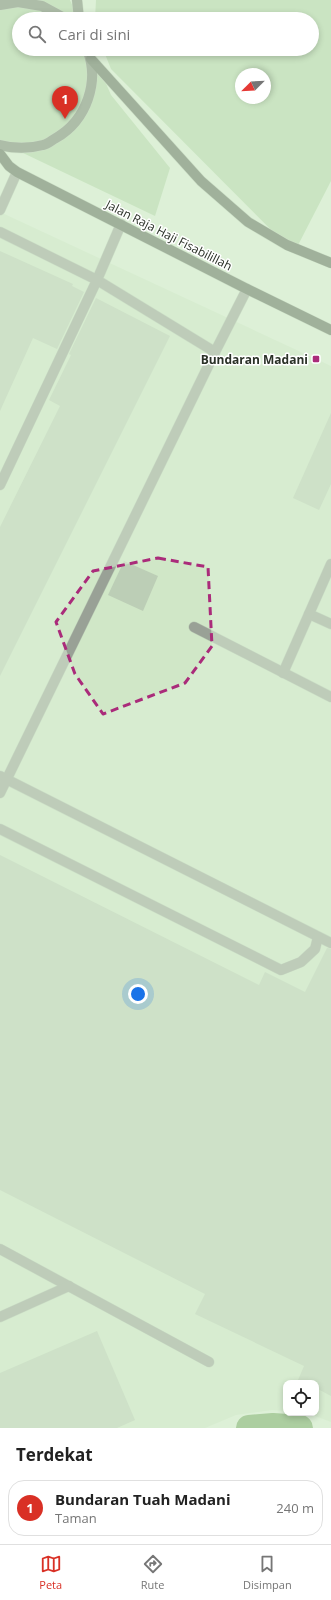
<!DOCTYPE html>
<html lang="id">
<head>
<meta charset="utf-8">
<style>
	body { margin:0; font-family:"Open Sans",sans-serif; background:#f6f6f6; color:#222 }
	.controls { position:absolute; right:12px; bottom:12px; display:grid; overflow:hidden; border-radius:8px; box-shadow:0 2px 6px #0003 }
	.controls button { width:36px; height:36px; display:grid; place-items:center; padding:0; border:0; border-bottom:1px solid #e0e0e0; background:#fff; color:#222; font:20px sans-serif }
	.compass { position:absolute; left:235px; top:68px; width:36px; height:36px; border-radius:50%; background:#fff; box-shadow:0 2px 6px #0003; rotate:246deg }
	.you { position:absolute; left:138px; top:994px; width:14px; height:14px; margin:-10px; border:3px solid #fff; border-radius:50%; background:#1a73e8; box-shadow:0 0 0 6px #1a73e833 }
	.badge { display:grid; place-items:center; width:26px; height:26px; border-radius:50%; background:#d93025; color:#fff; font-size:13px; font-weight:700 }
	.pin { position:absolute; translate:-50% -33px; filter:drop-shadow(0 1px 2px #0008) }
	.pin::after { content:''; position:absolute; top:21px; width:14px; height:12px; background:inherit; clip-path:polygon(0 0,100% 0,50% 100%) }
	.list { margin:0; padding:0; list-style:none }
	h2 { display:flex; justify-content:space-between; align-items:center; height:52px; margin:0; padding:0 16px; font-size:17px }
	h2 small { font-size:13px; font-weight:400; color:#767676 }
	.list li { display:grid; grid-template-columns:26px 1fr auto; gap:12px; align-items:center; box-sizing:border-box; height:56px; margin:0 8px 8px; padding:0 8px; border:1px solid #e0e0e0; border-radius:16px }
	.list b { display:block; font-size:15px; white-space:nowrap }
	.list p { margin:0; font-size:13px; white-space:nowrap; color:#767676 }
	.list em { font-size:13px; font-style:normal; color:#767676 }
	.icon { flex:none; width:22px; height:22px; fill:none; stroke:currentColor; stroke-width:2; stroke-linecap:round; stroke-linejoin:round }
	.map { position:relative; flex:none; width:331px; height:1428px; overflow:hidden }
	.search { position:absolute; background:#fff; box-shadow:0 2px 6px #0003; left:12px; right:12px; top:12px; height:44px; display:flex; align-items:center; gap:10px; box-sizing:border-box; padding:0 14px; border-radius:22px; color:#767676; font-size:15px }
	.sheet { height:116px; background:#fff }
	nav { display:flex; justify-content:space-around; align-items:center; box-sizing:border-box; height:56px; border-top:1px solid #e0e0e0; background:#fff; font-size:11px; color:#767676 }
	nav a { display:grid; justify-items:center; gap:2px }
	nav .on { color:#d93025 }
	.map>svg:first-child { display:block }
</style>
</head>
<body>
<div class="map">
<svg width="331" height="1428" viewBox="0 0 331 1428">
	<rect width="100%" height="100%" fill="#ddf0d7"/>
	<path fill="#d0e7c7" d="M0,212l331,154v1056l-24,-9h9v-30h-30v28l-14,-1 -36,5 -31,13h-205z"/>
	<g fill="#b4d6a8" fill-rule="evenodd">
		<path d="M0,0h70l8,19h-59v30h72l20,46 59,73 -15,48 -155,-74z"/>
		<path d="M96,0h235v181l-37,72 -183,-184 -8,-20h209v-30h-217zM241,74h24v24h-24z"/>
	</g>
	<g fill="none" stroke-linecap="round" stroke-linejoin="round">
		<path stroke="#72a55d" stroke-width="26" d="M249,1428l24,-2 27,2"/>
	</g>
	<g fill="#bcceb6">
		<path d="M0,251l73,33 -1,2 12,6 -27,57 -24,-11 -33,73z"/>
		<path d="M96,298l74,38 -170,340v-149l60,-121 -11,-6 22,-45 -2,-1z"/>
		<path d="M331,413v71l-12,26 -26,-12z"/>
		<path d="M124,561l34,15 -15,35 -35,-16z"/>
		<path d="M0,855l259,130 6,-13 40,20 22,-44 4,1v447l-15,-8v-5h-11l-7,-3 6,-14 -109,-52 10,-20 -205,-104z"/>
		<path d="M97,1331l38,89 -18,8h-117v-55z"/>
	</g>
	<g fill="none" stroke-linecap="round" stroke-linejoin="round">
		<defs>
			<g id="lane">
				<path d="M121,224l-24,56 118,72"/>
				<path d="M309,614l22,10"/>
				<path d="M194,627l137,70"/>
				<path d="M283,673l48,-109"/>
				<path d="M0,776l331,167"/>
				<path d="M0,793l215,-441 32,-63"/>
				<path d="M0,829l281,141 20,-8 14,-13 3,-12"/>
				<path d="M0,1249l209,113"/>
				<path d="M0,1317l69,-31"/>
			</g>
			<g id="street">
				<path d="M0,210l17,-38"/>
				<path d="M0,232l97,48 -97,205"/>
			</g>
			<g id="secondary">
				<path d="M77,0l2,19"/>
				<path d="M0,5l18,-3 24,4 24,13"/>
				<path d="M0,145c15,4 28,4 43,0 5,-1 9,-5 13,-7 31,-18 44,-57 31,-89"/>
			</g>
			<g id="primary">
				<path d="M91,59l110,122 47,41 39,23 44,18"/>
				<path d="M0,154l9,12 8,6 230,117 84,41"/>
			</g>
		</defs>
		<use href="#lane" stroke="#b9cab4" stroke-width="11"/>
		<use href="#street" stroke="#b9cab4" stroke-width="11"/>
		<use href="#secondary" stroke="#b9cab4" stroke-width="11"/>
		<use href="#primary" stroke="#b9cab4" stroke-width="11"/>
		<use href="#lane" stroke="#99a196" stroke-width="10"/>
		<use href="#street" stroke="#99a196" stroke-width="10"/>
		<use href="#secondary" stroke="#737e6f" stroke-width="10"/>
		<use href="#primary" stroke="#586553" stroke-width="10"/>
	</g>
	<path d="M0 0H331V1428H0ZM158,558l50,9 4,79 -27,37 -82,31 -28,-40 -19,-52 37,-51z" fill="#ddf0d7" fill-opacity=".55" fill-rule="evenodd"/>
	<path fill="none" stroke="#aa2b7a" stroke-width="3" stroke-dasharray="8 5" stroke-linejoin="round" d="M158,558l50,9 4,79 -27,37 -82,31 -28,-40 -19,-52 37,-51z"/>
	<rect fill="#aa2b7a" stroke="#fff" stroke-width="1.5" x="312" y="355" width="8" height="8" rx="2"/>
	<g text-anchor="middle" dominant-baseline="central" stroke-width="3" stroke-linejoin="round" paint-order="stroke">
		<g font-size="12" fill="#2a3127" stroke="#fff">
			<text transform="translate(169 235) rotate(27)">Jalan Raja Haji Fisabilillah</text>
		</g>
		<g font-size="12" font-weight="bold" fill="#2a3127" stroke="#fff" text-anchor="end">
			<text x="308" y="359">Bundaran Madani</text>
		</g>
	</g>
</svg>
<div class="controls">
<button><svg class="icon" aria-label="locate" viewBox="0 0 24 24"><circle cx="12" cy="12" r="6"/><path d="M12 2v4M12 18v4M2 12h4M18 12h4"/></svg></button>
</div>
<svg class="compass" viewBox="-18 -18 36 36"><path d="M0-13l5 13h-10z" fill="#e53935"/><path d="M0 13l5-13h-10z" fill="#767676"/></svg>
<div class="you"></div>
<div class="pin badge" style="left:65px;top:119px">1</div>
<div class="search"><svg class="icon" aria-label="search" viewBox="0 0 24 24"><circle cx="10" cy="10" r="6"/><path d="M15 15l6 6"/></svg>Cari di sini</div>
</div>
<section class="sheet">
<h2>Terdekat<small></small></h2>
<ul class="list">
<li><span class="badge">1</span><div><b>Bundaran Tuah Madani</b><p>Taman</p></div><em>240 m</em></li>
</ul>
</section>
<nav>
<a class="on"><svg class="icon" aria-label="map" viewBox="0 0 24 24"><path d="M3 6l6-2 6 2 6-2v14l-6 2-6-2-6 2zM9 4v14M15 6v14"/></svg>Peta</a>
<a><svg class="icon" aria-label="directions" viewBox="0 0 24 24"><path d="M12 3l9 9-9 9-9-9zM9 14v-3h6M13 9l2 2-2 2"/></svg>Rute</a>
<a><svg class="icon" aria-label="saved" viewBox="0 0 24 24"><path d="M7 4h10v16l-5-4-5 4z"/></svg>Disimpan</a>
</nav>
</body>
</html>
